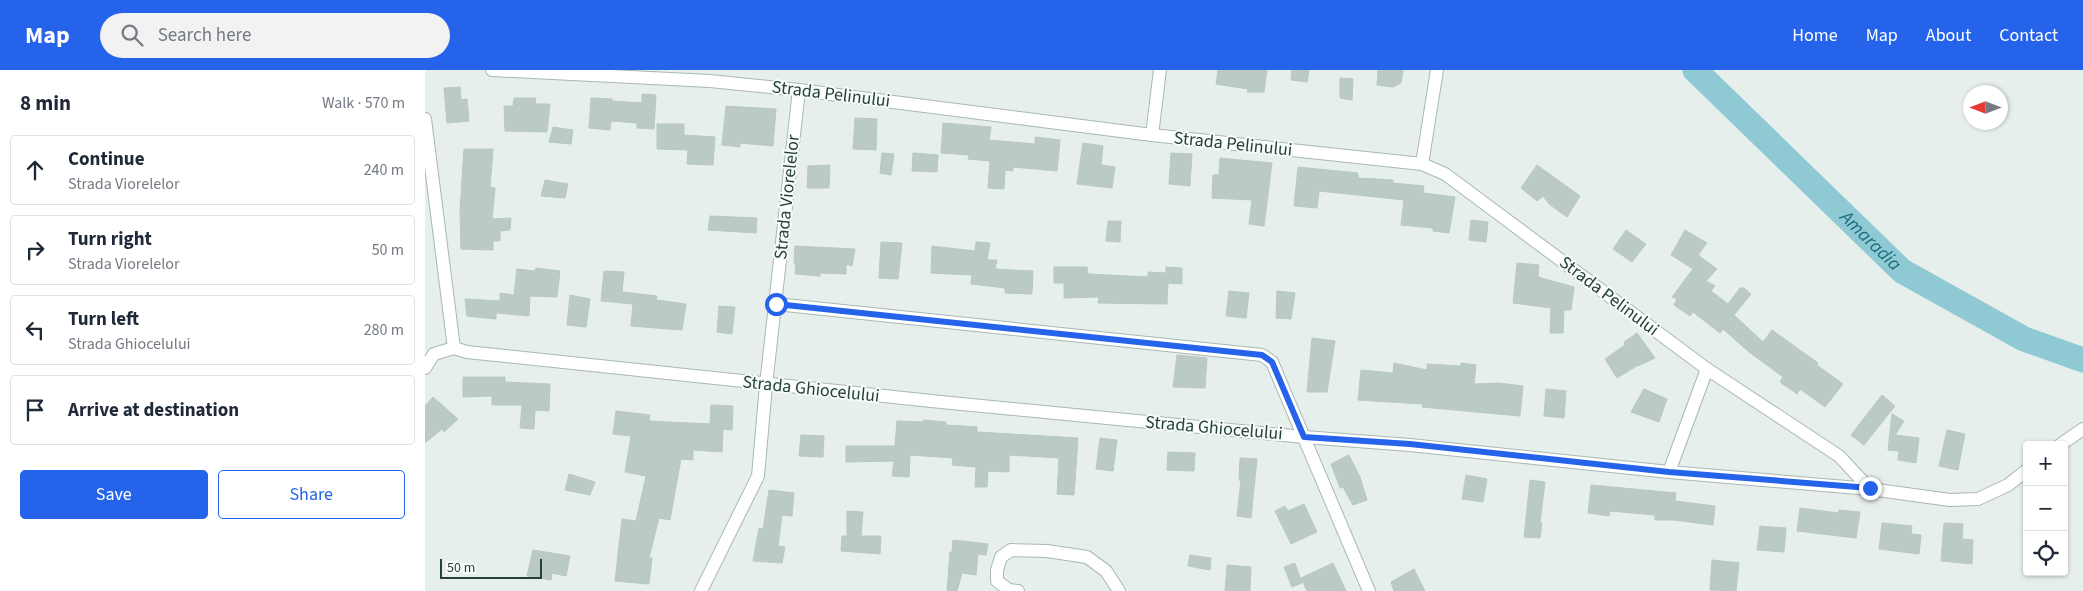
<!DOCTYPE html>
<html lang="en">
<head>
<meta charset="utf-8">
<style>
	body { margin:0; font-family:"Source Sans 3",sans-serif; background:#f2f2f3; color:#1f2937 }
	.controls { position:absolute; right:15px; bottom:15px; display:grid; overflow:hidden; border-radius:5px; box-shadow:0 1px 4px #0004 }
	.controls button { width:45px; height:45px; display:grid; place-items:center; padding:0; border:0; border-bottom:1px solid #e0e1e3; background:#fff; color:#1f2937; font:25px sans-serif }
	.compass { position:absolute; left:1538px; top:15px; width:45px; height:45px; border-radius:50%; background:#fff; box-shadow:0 1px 4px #0004; rotate:270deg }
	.scale { position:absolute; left:15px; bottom:12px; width:102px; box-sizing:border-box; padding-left:5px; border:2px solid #24423a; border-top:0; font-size:14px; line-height:18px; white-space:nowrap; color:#24423a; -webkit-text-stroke:4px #f7fbf9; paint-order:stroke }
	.stop { position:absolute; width:15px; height:15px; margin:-11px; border:4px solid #2563eb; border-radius:50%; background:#fff }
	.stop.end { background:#2563eb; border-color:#fff; box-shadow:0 1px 5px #0008 }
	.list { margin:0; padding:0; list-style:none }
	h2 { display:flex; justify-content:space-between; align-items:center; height:65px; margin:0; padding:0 20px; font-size:21px }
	h2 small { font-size:16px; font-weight:400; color:#747a83 }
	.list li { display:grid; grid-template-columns:32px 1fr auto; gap:15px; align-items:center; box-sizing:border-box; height:70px; margin:0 10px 10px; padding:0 10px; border:1px solid #e0e1e3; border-radius:5px }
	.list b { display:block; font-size:19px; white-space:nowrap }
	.list p { margin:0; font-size:16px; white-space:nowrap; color:#747a83 }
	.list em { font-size:16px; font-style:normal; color:#747a83 }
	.actions { display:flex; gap:10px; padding:15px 20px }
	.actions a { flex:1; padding:11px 0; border:1px solid #2563eb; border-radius:5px; text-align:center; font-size:18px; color:#2563eb }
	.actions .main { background:#2563eb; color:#fff }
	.icon { flex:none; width:28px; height:28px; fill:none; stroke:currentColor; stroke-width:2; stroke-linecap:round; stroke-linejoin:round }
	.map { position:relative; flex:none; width:1658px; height:521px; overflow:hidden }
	header { display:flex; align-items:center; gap:30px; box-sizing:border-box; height:70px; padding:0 25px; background:#2563eb; color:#fff }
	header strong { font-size:24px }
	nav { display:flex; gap:28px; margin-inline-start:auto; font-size:18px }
	.search { width:350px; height:45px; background:#f2f2f3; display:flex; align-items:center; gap:12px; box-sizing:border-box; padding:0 18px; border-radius:28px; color:#747a83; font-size:19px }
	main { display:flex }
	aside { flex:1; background:#fff }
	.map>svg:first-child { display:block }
</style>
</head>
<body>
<header>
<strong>Map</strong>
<div class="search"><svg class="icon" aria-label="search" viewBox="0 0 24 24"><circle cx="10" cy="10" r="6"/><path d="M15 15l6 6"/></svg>Search here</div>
<nav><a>Home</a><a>Map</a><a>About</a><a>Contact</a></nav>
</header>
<main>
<aside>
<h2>8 min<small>Walk · 570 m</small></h2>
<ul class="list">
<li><svg class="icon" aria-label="ahead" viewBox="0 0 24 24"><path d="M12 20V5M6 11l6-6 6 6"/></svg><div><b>Continue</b><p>Strada Viorelelor</p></div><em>240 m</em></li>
<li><svg class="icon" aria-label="right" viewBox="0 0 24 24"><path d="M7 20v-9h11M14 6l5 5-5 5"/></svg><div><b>Turn right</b><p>Strada Viorelelor</p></div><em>50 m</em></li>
<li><svg class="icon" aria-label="left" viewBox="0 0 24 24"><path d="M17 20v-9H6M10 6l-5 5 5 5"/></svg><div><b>Turn left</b><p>Strada Ghiocelului</p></div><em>280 m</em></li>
<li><svg class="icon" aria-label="arrive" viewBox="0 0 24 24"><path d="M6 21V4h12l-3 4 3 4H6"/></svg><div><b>Arrive at destination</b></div></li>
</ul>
<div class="actions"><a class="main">Save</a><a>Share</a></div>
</aside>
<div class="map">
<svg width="1658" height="521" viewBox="0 0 1658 521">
	<rect width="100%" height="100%" fill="#e6efeb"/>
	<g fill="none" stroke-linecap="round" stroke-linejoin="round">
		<path stroke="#8ec9d4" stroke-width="25" id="s1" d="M1270,0l207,201 122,68 59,21"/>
	</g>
	<g fill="#bbcac4" stroke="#b8c9c2">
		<path d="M793,0h49l-3,22h-17l1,-3 -32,-5z"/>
		<path d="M867,0h17l-2,12 -16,-2z"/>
		<path d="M953,0h25l-2,13 -8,4 -16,-2z"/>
		<path d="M915,8l13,1 -1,21 -12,-2z"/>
		<path d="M35,17l1,13 6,-1 2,22 -22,2 -3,-35z"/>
		<path d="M217,24l14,1 -2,34 -17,-1v-5l-26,-2 -1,9 -21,-2 2,-30 21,1v2l30,2z"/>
		<path d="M89,28h22l-1,6h15l-3,28 -42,-1 -1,-25h9z"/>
		<path d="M301,36l50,3 -3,37 -33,-3v4l-18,-2z"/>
		<path d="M430,48l22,1 -1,31 -23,-1z"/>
		<path d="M518,53l48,4 -2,13 46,4v-7l25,3 -3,31 -44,-4v4l-8,-1 -1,19 -16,-1 2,-27 -22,-2 1,-4 -28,-2z"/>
		<path d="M232,54h27v11l31,2 -2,28 -26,-1 1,-14 -31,-1z"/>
		<path d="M128,57l20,3 -2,14 -22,-2z"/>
		<path d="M658,73l20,3 -2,19 14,2 -3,21 -35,-4z"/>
		<path d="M39,79h29l-3,38 5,1 -3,31 19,-1 -1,12 -10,1v10h-7v9l-32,-1 -1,-38z"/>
		<path d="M457,83l12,1 -3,21 -11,-2z"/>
		<path d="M488,83l25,2 -1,17 -25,-1z"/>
		<path d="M746,83l21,1 -2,32 -21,-2z"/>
		<path d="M795,88l52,5 -8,63 -15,-2 3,-24 -40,-2 1,-23h6z"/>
		<path d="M405,95l-1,23h-22l1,-22z"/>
		<path d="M1112,95l43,31 -13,21 -18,-13 -6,-8 -6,5 -16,-13z"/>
		<path d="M873,97l60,6v5l35,2v3l31,3 -1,7 32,4 -6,36 -16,-2v-3l-32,-3 3,-25 -85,-9 -2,17 -23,-2z"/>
		<path d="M120,110l23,4 -3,14 -24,-2z"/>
		<path d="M285,146l47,2 -1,15 -48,-3z"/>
		<path d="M1046,150l17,2 -2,20 -17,-2z"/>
		<path d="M683,151h13l-1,21 -14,-1z"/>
		<path d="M1201,160l20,14 -14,18 -19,-13z"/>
		<path d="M1260,160l22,13 -9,12 19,14 -11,12 9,5 -4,5 17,13 12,-16h4l7,6 -17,21 29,27 9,-12 46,33 -1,2 26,19 -18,23 -25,-18 -3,5 -17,-12 3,-5 -34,-25 -26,-23 -3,4 -27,-21 -3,4 -16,-11 3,-6 -5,-2 21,-28 -22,-14z"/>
		<path d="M456,172l21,1 -4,36 -19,-1z"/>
		<path d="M551,172l14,1 -3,17h10l-2,9 38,2 -1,23 -27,-1v-5l-34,-4 1,-9 -41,-2 1,-27 43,5z"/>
		<path d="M370,176l60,3 -3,17 -6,-2v10l-26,-1v3l-25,-2 1,-11h-2z"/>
		<path d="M1092,193l22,2 -1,12 36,10 -3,23h-7l-1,23h-13l1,-25 -38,-5z"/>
		<path d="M629,197h33l1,7 60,3v-5l18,1v-6l16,1v16l-14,-1 -1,21 -69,-1 1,-6 -35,1v-15h-10z"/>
		<path d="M111,198l24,3 -3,26 -27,-1 -1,20 -33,-3v6l-29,-3 -2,-17 35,2v-8l14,2 3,-26 18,2z"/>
		<path d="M179,201l20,1 -2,20 35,4 -1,4 30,4 -4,26 -51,-4 2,-22 -32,-3z"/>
		<path d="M804,221l20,2 -3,25 -20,-2z"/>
		<path d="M852,221l18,2 -4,26 -15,-1z"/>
		<path d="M145,225l20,4 -4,28 -19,-2z"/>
		<path d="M294,236l16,1 -3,27 -15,-2z"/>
		<path d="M1212,263l18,25 -17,8v-1l-21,13 -12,-19 20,-14 -1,-3z"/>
		<path d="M887,268l23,3 -8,51h-20z"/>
		<path d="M752,285l30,3 -2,30 -32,-1z"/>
		<path d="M969,293l33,7v-6l34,2v-3l15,2 -2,19 25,-1 24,3 -3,30 -98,-9 1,-3 -65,-4 3,-30 32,3z"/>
		<path d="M38,307h42v5l45,2 -1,27 -14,-1 -1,19 -14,-1 2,-23h-30v-9l-29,1z"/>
		<path d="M1121,319l20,2 -2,27 -20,-2z"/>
		<path d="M1219,319l23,10 -8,23 -28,-10z"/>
		<path d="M1457,325l13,11 -31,39 -13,-10z"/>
		<path d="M8,327l25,22 -14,13 -2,-3 -17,14v-37z"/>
		<path d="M286,335l22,1 -1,24 -9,-1 -1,23 -29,-2v10l-12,-1 -11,61 -11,-2 -10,40h3l-3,26 -34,-3 7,-62 14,2 10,-45 -21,-4 6,-36 -18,-2 3,-23 34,4 -1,6 61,3z"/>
		<path d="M1467,344l12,7 -9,14 24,3 -3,25 -18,-3 1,-9 -11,-1z"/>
		<path d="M498,350l23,2v3l31,2v5l101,6 -4,57 -17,-1 2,-36 -50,-3v17l-21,-1 -1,16h-12l1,-20 -24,-2 1,-7 -43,-3 -1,22 -17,-1 2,-15 -48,1v-16h49l2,-25 26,1z"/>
		<path d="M1522,360l18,4 -7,36 -19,-4z"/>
		<path d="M376,365l23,1 -1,21 -24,-1z"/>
		<path d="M675,368l17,2 -4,31 -17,-2z"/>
		<path d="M743,382l27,1 -1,18 -27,-1z"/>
		<path d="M924,385l11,22 7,23 -14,5 -10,-18 -3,1 -9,-24z"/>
		<path d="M815,388l17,1 -6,59 -14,-2 4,-36h-2z"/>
		<path d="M144,404l26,8 -5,13 -25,-5z"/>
		<path d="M1041,405l21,4 -4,23 -21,-3z"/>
		<path d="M1105,410l15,2 -5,41h2l-2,15 -16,-1z"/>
		<path d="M1166,415l85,8 -1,8 40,5 -2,19 -39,-5h-19v-5l-45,-4 -1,5 -21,-3z"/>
		<path d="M344,420l25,3 -2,23 -10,-1 -4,31 7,1 -3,16 -29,-2 6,-33 4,1z"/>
		<path d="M879,434l13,28 -26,12 -16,-33 10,-5 3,5z"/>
		<path d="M1375,438l38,5 1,-3 21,2 -4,26 -59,-7z"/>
		<path d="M422,441l16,1 -2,24h20l-1,18 -39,-3 1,-15h5z"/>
		<path d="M1457,453l30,3 -1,8 10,1 -2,19 -40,-5z"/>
		<path d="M1519,453l19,1 -1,15 11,1 -1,24 -31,-3z"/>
		<path d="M1335,456l26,2 -2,24 -27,-2z"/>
		<path d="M528,470l35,4 -2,11 -8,-1 -2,21 -14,-2 -5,18h-10l3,-39h2z"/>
		<path d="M108,480l37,6 -4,20 -14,-3 -1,7 -24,-4z"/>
		<path d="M765,485l21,3 -1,12 -22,-4z"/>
		<path d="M1287,490l27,3 -3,28 -26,-1z"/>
		<path d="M870,493l7,20 -10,4 -8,-20z"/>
		<path d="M908,493l13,28h-39l-6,-13z"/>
		<path d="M802,495l24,2 -1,24h-25z"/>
		<path d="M989,499l11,22h-31l-3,-9z"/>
	</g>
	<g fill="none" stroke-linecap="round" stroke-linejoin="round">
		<defs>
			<g id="minor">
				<path d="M67,0l218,11 89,9 353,45 270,29 23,10 262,195 132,87 31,33"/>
				<path d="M0,49l29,229 13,4 474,50 363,35 106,8 259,27 201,17 80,11 28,-1 30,-14 19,-15"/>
				<path d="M727,65l8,-65"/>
				<path d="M997,94l15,-94"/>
				<path d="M351,234l486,51 10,7 97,229"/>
				<path d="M0,298l9,-14 20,-6"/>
				<path d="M1635,375l23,-16"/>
				<path d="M1244,402l38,-103"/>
				<path d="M276,521l57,-115 8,-91 33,-295"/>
				<path d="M593,521l-9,-1 -12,-9v-11l4,-13 10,-7 36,1 40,6 19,14 13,20"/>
			</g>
		</defs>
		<use href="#minor" stroke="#a8b8b2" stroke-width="14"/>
		<use href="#minor" stroke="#fff" stroke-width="12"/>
	</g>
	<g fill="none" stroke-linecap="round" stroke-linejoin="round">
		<path stroke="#2563eb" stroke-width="6" d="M351,234l486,51 10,7 32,75 106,7 259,28 201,16"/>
	</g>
	<g text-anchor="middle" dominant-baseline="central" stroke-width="4" stroke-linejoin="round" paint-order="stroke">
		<g font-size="18" fill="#24423a" stroke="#f7fbf9">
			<text transform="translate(406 24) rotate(7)">Strada Pelinului</text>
			<text transform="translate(808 74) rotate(6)">Strada Pelinului</text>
			<text transform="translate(362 127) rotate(-84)">Strada Viorelelor</text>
			<text transform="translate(1184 226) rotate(37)">Strada Pelinului</text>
			<text transform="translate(386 319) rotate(6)">Strada Ghiocelului</text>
			<text transform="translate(789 358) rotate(5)">Strada Ghiocelului</text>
		</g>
		<g font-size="19" font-style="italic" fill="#1c6f80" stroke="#f7fbf9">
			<text stroke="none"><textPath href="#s1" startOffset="245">Amaradia</textPath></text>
		</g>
	</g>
</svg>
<div class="controls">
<button>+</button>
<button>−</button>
<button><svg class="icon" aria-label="locate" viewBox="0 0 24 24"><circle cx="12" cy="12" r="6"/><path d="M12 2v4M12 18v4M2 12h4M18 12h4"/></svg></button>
</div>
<svg class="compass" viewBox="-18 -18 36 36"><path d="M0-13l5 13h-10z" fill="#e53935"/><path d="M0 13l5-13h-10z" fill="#747a83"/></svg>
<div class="scale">50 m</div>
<div class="stop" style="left:351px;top:234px"></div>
<div class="stop end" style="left:1445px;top:418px"></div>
</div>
</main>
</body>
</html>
